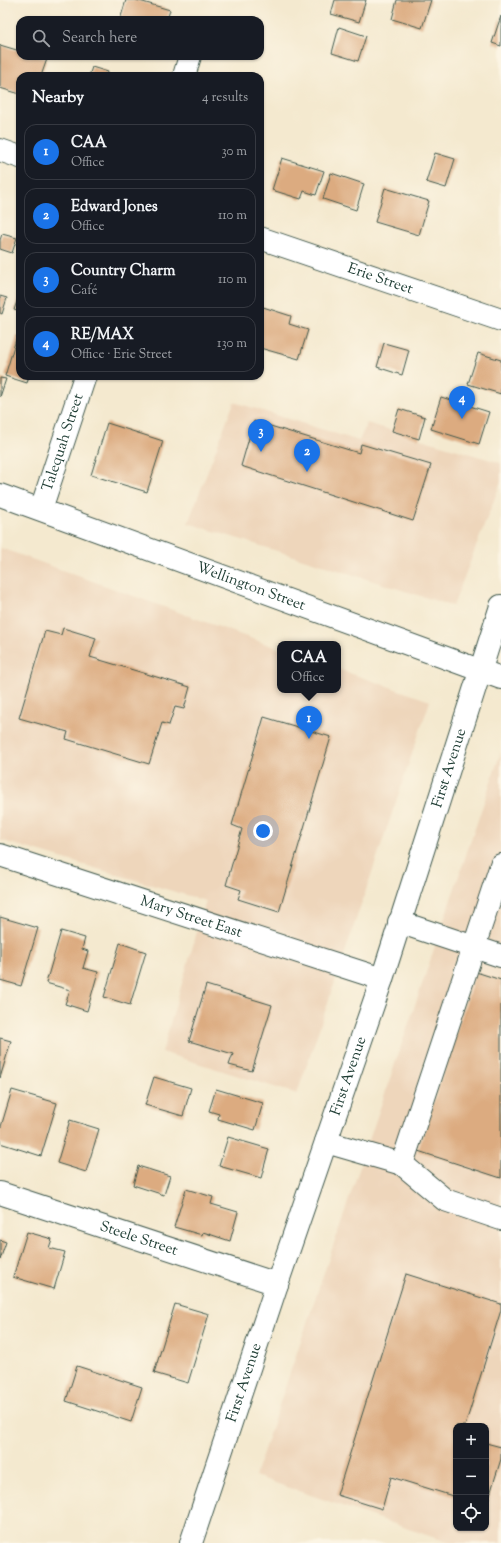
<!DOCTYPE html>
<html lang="en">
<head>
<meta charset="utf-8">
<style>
	body { margin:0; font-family:"Sorts Mill Goudy",serif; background:#242831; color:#f1f3f6 }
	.controls { position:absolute; right:12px; bottom:12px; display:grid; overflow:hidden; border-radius:8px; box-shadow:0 1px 3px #0004 }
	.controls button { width:36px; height:36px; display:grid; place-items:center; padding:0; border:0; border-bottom:1px solid #363941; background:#171b24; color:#f1f3f6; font:20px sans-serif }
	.you { position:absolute; left:263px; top:831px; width:14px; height:14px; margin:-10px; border:3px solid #fff; border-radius:50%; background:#1a73e8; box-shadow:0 0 0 6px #1a73e833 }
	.badge { display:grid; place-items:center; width:26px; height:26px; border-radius:50%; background:#1a73e8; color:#fff; font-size:13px; font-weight:700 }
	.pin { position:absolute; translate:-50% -33px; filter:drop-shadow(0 1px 2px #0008) }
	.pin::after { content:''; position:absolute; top:21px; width:14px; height:12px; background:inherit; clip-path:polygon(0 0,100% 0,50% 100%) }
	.popup { position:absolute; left:277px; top:641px; width:64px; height:52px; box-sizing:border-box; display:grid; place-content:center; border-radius:8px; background:#171b24; filter:drop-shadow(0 1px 3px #0005); font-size:13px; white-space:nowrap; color:#9ea1a6 }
	.popup b { font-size:15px; color:#f1f3f6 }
	.popup::after { content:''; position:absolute; left:50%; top:100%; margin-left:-8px; border:8px solid transparent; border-top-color:#171b24 }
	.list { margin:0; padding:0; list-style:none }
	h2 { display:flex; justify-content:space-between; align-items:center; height:52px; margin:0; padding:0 16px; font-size:17px }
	h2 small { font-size:13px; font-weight:400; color:#9ea1a6 }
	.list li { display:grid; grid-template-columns:26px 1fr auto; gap:12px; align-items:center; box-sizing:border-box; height:56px; margin:0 8px 8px; padding:0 8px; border:1px solid #363941; border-radius:12px }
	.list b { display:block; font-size:15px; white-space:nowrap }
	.list p { margin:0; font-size:13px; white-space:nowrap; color:#9ea1a6 }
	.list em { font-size:13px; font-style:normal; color:#9ea1a6 }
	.icon { flex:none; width:22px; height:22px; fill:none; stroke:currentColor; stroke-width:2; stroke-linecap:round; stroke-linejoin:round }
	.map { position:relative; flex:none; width:501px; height:1543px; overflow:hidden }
	.search { position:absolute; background:#171b24; box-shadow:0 1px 3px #0004; left:16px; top:16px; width:248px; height:44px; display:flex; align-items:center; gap:10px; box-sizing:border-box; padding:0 14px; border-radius:12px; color:#9ea1a6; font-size:15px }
	.panel { position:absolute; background:#171b24; box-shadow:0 1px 3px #0004; left:16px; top:72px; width:248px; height:308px; border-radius:12px }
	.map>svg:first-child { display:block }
</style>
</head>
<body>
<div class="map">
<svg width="501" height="1543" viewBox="0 0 501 1543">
	<rect width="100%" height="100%" fill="#fcf5e5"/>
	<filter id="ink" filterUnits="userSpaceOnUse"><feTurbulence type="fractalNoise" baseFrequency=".025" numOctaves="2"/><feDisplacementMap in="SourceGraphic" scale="8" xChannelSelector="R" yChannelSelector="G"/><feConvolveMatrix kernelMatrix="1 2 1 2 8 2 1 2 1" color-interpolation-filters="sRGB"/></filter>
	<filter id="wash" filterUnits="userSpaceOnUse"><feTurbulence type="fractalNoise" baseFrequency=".012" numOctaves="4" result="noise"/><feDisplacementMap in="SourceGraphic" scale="16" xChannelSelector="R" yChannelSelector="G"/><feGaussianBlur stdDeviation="0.9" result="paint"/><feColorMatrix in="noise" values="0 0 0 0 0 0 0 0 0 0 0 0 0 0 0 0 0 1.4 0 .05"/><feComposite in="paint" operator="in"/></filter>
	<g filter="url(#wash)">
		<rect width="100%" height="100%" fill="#f4e9cf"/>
		<g fill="#eed6bb" fill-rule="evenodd">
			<path d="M234,402l125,39 8,-18 134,40v19l-48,124 -265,-83z"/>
			<path d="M1,548l279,101v41h58v-21l92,32 -133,393 -135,-42 44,-151 -206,-61v-288z"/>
			<path d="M501,752v791h-51l-195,-67zM456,1426h30v102h-30z"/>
		</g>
		<g id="blocks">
			<g fill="#dcab80">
				<path d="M126,0h10l34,10 -3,10h-47z"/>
				<path d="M335,0h31l-7,22 -28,-8z"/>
				<path d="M397,0h34l-9,28 -30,-9z"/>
				<path d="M501,16v30l-9,-3z"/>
				<path d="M339,27l27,9 -8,25 -26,-8z"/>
				<path d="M0,45l20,6v5h16l11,3 -6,17h-21v18l-20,-6z"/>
				<path d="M92,67l16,5 -2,4h-17z"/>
				<path d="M435,153l20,6 -9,29 -20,-6z"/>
				<path d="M282,158l42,13 -8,24 -12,-4 -3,8 -29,-9z"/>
				<path d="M331,173l33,11 -8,26 -33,-11z"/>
				<path d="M385,188l44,13 -10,34 -44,-13z"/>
				<path d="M2,234l15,4 -5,15 -12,-4v-9z"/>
				<path d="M20,293v19l-6,-2z"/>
				<path d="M0,296l7,2 -5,16 -2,-1z"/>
				<path d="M260,306l31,10 -2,8 19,6 -9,29 -39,-11z"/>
				<path d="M17,336l3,1v39h9l-2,7 -22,-7z"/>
				<path d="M384,343l25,7 -7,25 -25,-8z"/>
				<path d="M478,353l23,7v34l-33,-10z"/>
				<path d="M0,378l6,1 -6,18z"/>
				<path d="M441,397l48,15 -10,32 -48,-15z"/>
				<path d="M399,409l26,8 -6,22 -27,-8z"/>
				<path d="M254,421l105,32 2,-9 70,21 -18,56 -172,-55z"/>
				<path d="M107,423l56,18 -16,51 -56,-17z"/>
				<path d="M63,628l33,10 -6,19 100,30 -6,22 -9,-2 -6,18 -7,-2 -13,41 -83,-25 2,-7 -49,-14 26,-87 16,4z"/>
				<path d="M264,717l67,20 -52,175 -41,-13 3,-9 -15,-5 16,-56 -10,-4z"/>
				<path d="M0,917l38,11 -17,58 -21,-6z"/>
				<path d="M61,931l24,7 -3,11 6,2 -5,17 15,4 -11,39 -22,-7 5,-14 -24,-7z"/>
				<path d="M120,943l26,9 -16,53 -26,-8z"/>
				<path d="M476,972l25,8v198l-83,-27z"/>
				<path d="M206,985l66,20 -20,66 -23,-6 4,-11 -44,-13z"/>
				<path d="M0,1038l11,3 -11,37z"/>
				<path d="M154,1077l37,11 -8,28 -38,-11z"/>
				<path d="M216,1089l47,14 -8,27 -37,-11 1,-5 -10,-3z"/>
				<path d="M12,1090l45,13 -16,53 -41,-13v-13z"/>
				<path d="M70,1120l29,9 -13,43 -29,-9z"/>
				<path d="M228,1137l41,12 -8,29 -42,-12z"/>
				<path d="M138,1166l32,10 -6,19 -31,-10z"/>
				<path d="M186,1189l27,8 -2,7 27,8 -8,29 -27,-9 -1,3 -28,-8z"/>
				<path d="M27,1232l25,7 -3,9 16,4 -11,37 -41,-12z"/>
				<path d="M0,1240l6,2 -6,18z"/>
				<path d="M406,1274l95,30v6l-36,116h-9v71l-65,-20 -9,32 -45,-14z"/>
				<path d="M175,1304l34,10 -21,69 -34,-10z"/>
				<path d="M77,1366l65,21 -11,35 -65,-21z"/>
				<path d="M486,1443l15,4v12l-15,48z"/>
			</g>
		</g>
	</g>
	<g filter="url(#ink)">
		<use href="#blocks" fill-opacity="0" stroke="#3f574b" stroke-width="1"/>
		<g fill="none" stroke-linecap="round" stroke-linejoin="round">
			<defs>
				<g id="minor">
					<path d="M184,76l6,-20"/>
					<path d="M0,150l20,7"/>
					<path id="s1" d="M260,238l241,82"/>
					<path id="s2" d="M0,495l501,183"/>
					<path id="s3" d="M41,509l44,-133"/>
					<path id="s4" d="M0,855l382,124"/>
					<path d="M399,922l102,34"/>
					<path d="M326,1142l76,22 43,36 56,19"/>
					<path d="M402,1164l99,-299"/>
					<path id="s5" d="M0,1193l277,91"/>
				</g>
				<g id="major">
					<path id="s6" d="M191,1543l86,-259 105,-305 119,-373"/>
				</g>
			</defs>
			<use href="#minor" stroke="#3f574b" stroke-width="24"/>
			<use href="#major" stroke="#3f574b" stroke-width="24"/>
			<use href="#minor" stroke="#fff" stroke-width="22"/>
			<use href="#major" stroke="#fff" stroke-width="22"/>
		</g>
	</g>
	<g text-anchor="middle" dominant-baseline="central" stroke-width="3" stroke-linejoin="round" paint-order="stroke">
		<g font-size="15" fill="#1f3d34" stroke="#fcf5e5">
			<text stroke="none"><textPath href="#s1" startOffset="127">Erie Street</textPath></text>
			<text stroke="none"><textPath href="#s3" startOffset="70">Talequah Street</textPath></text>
			<text stroke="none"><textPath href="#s2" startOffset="267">Wellington Street</textPath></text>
			<text stroke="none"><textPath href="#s6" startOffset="817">First Avenue</textPath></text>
			<text stroke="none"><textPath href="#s4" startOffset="201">Mary Street East</textPath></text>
			<text stroke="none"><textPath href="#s6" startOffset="493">First Avenue</textPath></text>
			<text stroke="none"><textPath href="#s5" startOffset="146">Steele Street</textPath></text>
			<text stroke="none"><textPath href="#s6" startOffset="169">First Avenue</textPath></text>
		</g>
	</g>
</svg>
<div class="controls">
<button>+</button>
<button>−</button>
<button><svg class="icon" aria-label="locate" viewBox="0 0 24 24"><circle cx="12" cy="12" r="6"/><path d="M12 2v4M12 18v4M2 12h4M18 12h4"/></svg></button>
</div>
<div class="you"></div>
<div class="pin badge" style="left:309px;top:739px">1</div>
<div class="popup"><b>CAA</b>Office</div>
<div class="pin badge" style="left:307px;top:472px">2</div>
<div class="pin badge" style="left:261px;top:452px">3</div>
<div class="pin badge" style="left:462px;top:419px">4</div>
<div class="search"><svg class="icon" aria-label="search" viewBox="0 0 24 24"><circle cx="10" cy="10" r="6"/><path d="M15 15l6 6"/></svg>Search here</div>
<section class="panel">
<h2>Nearby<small>4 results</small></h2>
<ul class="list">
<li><span class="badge">1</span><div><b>CAA</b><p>Office</p></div><em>30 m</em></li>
<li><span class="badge">2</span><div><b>Edward Jones</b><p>Office</p></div><em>110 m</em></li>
<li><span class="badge">3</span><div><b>Country Charm</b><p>Café</p></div><em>110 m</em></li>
<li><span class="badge">4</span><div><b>RE/MAX</b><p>Office · Erie Street</p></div><em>130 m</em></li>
</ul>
</section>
</div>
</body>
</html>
